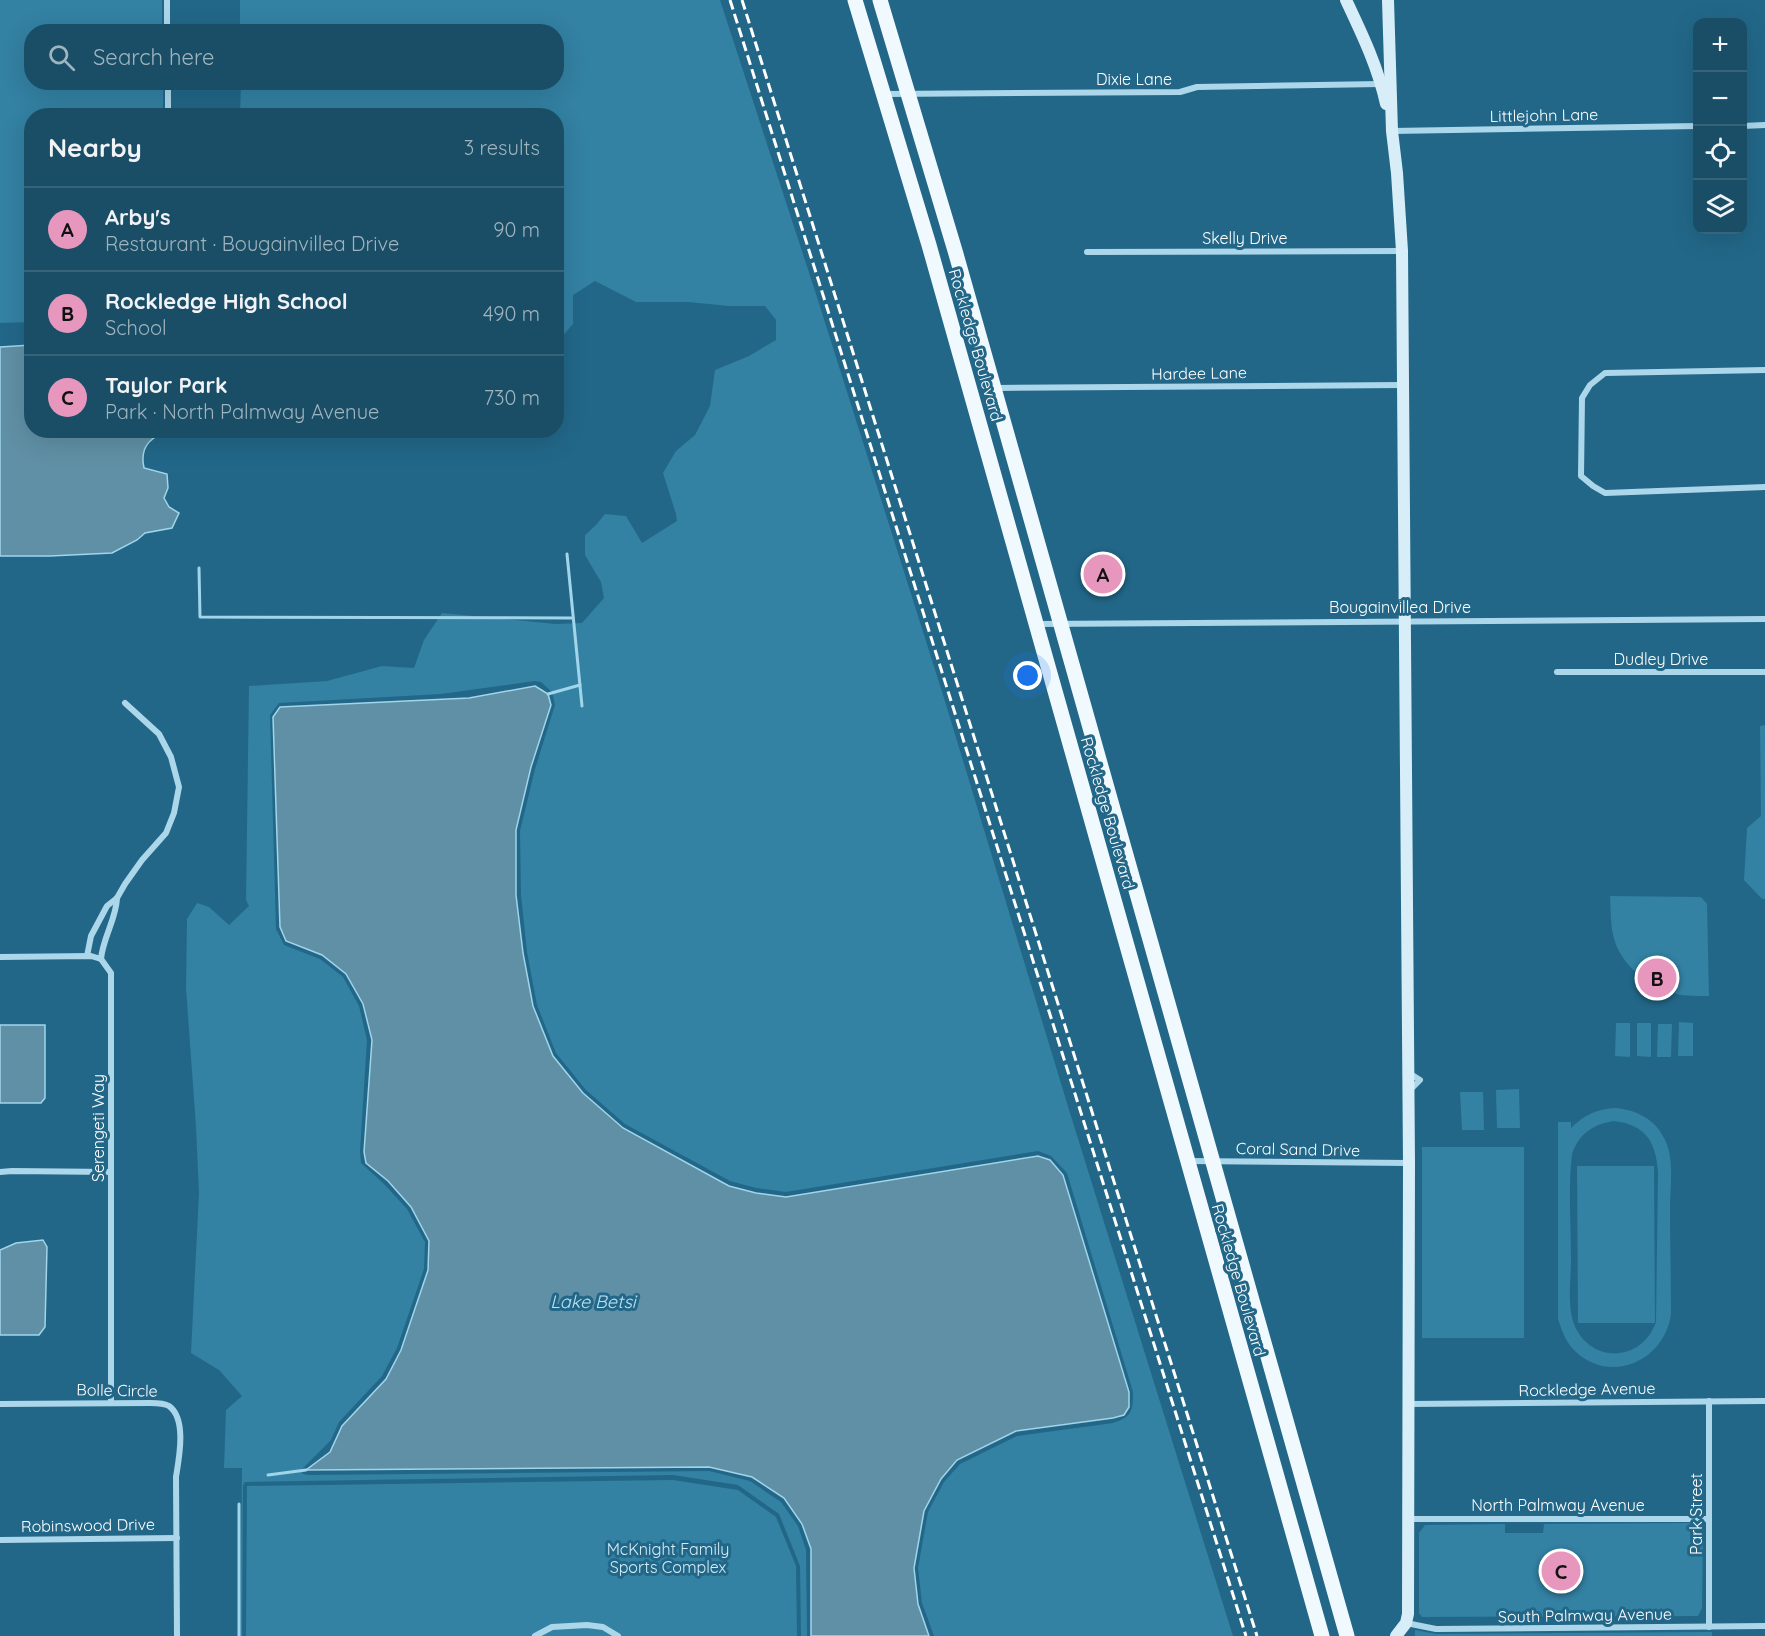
<!DOCTYPE html>
<html lang="en">
<head>
<meta charset="utf-8">
<style>
	body { margin:0; font-family:Quicksand,sans-serif; background:#27576f; color:#f1f3f6 }
	.controls { position:absolute; right:18px; top:18px; display:grid; overflow:hidden; border-radius:12px; box-shadow:0 6px 24px #0002 }
	.controls button { width:54px; height:54px; display:grid; place-items:center; padding:0; border:0; border-bottom:2px solid #38647a; background:#1a4d66; color:#f1f3f6; font:30px sans-serif }
	.you { position:absolute; left:1028px; top:676px; width:21px; height:21px; margin:-15px; border:4px solid #fff; border-radius:50%; background:#1a73e8; box-shadow:0 0 0 9px #1a73e833 }
	.badge { display:grid; place-items:center; width:39px; height:39px; border-radius:50%; background:#e797bd; color:#111; font-size:20px; font-weight:700 }
	.pin { position:absolute; translate:-50% -50%; border:3px solid #fff; box-shadow:0 2px 6px #0006 }
	.list { margin:0; padding:0; list-style:none }
	h2 { display:flex; justify-content:space-between; align-items:center; height:78px; margin:0; padding:0 24px; font-size:26px }
	h2 small { font-size:20px; font-weight:400; color:#9fb4bf }
	.list li { display:grid; grid-template-columns:39px 1fr auto; gap:18px; align-items:center; box-sizing:border-box; height:84px; padding:0 24px; border-top:2px solid #38647a }
	.list b { display:block; font-size:22px; white-space:nowrap }
	.list p { margin:0; font-size:20px; white-space:nowrap; color:#9fb4bf }
	.list em { font-size:20px; font-style:normal; color:#9fb4bf }
	.icon { flex:none; width:33px; height:33px; fill:none; stroke:currentColor; stroke-width:2; stroke-linecap:round; stroke-linejoin:round }
	.map { position:relative; flex:none; width:1765px; height:1636px; overflow:hidden }
	.search { position:absolute; background:#1a4d66; box-shadow:0 6px 24px #0002; left:24px; top:24px; width:540px; height:66px; display:flex; align-items:center; gap:15px; box-sizing:border-box; padding:0 21px; border-radius:24px; color:#9fb4bf; font-size:22px }
	.panel { position:absolute; background:#1a4d66; box-shadow:0 6px 24px #0002; left:24px; top:108px; width:540px; height:330px; border-radius:24px }
	.map>svg:first-child { display:block }
</style>
</head>
<body>
<div class="map">
<svg width="1765" height="1636" viewBox="0 0 1765 1636">
	<rect width="100%" height="100%" fill="#226788"/>
	<g fill="#3381a3" fill-rule="evenodd">
		<path d="M0,0h162v31l-130,1v50l131,1v32l-131,1 -1,206 -31,1z"/>
		<path d="M240,0h480l96,294 128,404 126,415 163,523h-299l-12,-33 -4,-35 10,-56 16,-30 16,-18 57,-28 96,-13c19,-6 20,-12 20,-31l-66,-219 -16,-17 -13,-5 -252,41 -30,-4 -26,-7 -105,-57 -39,-34 -30,-37 -19,-48 -10,-53 -6,-57 -1,-64 15,-62 20,-64 -3,-13 -11,-10 -6,-1 -94,13 -162,9 -9,12 6,214 8,16 36,14 23,18 16,29 8,34 -7,111 1,12 24,22 22,24 18,33 -1,27 -27,79 -15,28 -43,46 -8,18 -30,30 2,4 6,1 400,-4 41,10 31,21 17,24 8,24 1,86h-6l-1,-70 -21,-52 -41,-29 -65,-10 -428,7 -2,3 -1,151h-2l2,-168h-18l2,-58 16,-14 -23,-26 -28,-17 8,-160 -3,-66 -10,-139 1,-69 10,-16 12,4 20,18 20,-19 -3,-6 3,-214 78,-5 55,-15 32,2 10,-28 18,-27 114,11 26,-1 22,-25 -3,-16 -16,-27v-20l11,-10 9,-11 21,2 16,27 35,-22 -1,-7 -13,-41 13,-22 19,-16 15,-29 5,-36 34,-14 27,-16v-20l-11,-14h-36l-41,-4h-52l-41,-21 -22,14v29l-13,15 -3,-1 -1,-222 -316,-1 1,-32 315,-1v-50l-316,-1z"/>
		<path d="M1765,725v174h-3l-18,-19 3,-52 14,-12 -1,-90z"/>
		<path d="M1610,896l91,1 6,7 2,92c-9,0 -19,0 -28,-1 -28,-6 -56,-25 -66,-53 -5,-14 -4,-31 -5,-46z"/>
		<path d="M1679,1022l14,1v33h-15z"/>
		<path d="M1616,1023h14v34l-15,-1z"/>
		<path d="M1637,1023h14v34l-14,-1z"/>
		<path d="M1658,1024h14l-1,33h-14z"/>
		<path d="M1519,1089l1,39h-23l-1,-38z"/>
		<path d="M1460,1092h23l1,38h-22z"/>
		<path d="M1616,1108c20,2 39,11 48,30 11,20 6,48 6,69 0,36 1,71 1,107 -6,46 -59,71 -95,38 -10,-9 -14,-21 -18,-33v-197h13v6c13,-13 26,-19 45,-20zM1614,1121c32,4 42,21 44,51l-2,150c-6,16 -17,28 -36,31 -20,3 -39,-10 -46,-29 -7,-19 -3,-44 -3,-64 0,-35 -3,-71 1,-106 7,-20 21,-30 42,-33z"/>
		<rect x="1422" y="1147" width="102" height="191"/>
		<path d="M1577,1166h77l1,157h-77z"/>
		<path d="M673,1480l65,10 38,27 20,49 1,70h-551l1,-150z"/>
		<path d="M1696,1523l7,10 -1,75 -4,8 -276,1 -3,-4v-80l6,-8 80,-1v9h38l1,-9z"/>
		<path d="M1415,1630l21,4 276,-2v4h-297z"/>
	</g>
	<g fill="#6090a5" stroke="#a0d5eb" stroke-width="1.5">
		<path d="M31,345l1,85 142,1c-22,3 -35,15 -30,37l23,6 1,14 -4,10 5,9 10,6 -7,15 -27,5 -8,7 -25,13 -62,3h-50v-209z"/>
		<path d="M535,686l13,8 3,11 -20,62 -15,63v65l7,58 10,53 20,50 30,37 40,35 106,58 27,7 30,4 252,-41 12,4 13,15 66,217v15l-5,8 -11,3 -97,13 -59,29 -16,19 -17,32 -10,57 4,36 11,32h-118v-87l-9,-25 -18,-26 -32,-21 -43,-10 -403,3 24,-18 12,-26 44,-47 15,-29 27,-80 1,-29 -18,-34 -23,-26 -22,-18 -2,-11 8,-112 -9,-36 -17,-30 -24,-19 -36,-14 -6,-14 -7,-210 7,-10 189,-9z"/>
		<path d="M0,1025h45v73l-4,5h-41z"/>
		<path d="M43,1240l4,7 -2,80 -6,8h-39v-85l16,-7z"/>
	</g>
	<g fill="none" stroke-linecap="round" stroke-linejoin="round">
		<g stroke="#a0d5eb" stroke-width="3">
			<path d="M567,554l15,152"/>
			<path d="M199,568l1,49 373,1"/>
			<path d="M548,694l32,-9"/>
			<path d="M268,1475l38,-5"/>
			<path d="M239,1636v-132"/>
		</g>
		<g stroke="#acd7ea" stroke-width="6">
			<path d="M167,0v32"/>
			<path d="M168,82v34"/>
			<path d="M885,94l295,-2 17,-5 184,-3"/>
			<path d="M1742,126l23,-1"/>
			<path d="M1392,131l306,-5"/>
			<path d="M1087,252l315,-1"/>
			<path d="M1765,370l-160,3 -15,12 -8,13 -1,78 12,10 12,7 160,-6"/>
			<path d="M996,388l407,-3"/>
			<path d="M1037,624l728,-5"/>
			<path d="M1557,672h208"/>
			<path d="M87,956l4,-20 16,-30 10,-8 8,-14 17,-24 24,-27 8,-20 5,-26 -8,-30 -12,-23 -34,-31"/>
			<path d="M0,957l91,-1 10,3 10,14v430"/>
			<path d="M101,959c2,-22 15,-39 16,-61"/>
			<path d="M1409,1073l11,7 -11,11z"/>
			<path d="M1187,1161l222,2"/>
			<path d="M0,1172l12,-1 99,1"/>
			<path d="M1709,1401v226"/>
			<path d="M0,1404l150,-1c6,0 14,0 19,3 18,13 10,52 7,71l1,159"/>
			<path d="M1409,1404l356,-3"/>
			<path d="M1408,1519h301"/>
			<path d="M0,1540l177,-2"/>
			<path d="M1406,1623l30,6 329,-3"/>
			<path d="M535,1636l17,-9 35,-2 16,2 15,9"/>
		</g>
		<g stroke="#d7edf8" stroke-width="12">
			<path d="M1346,0c16,34 32,67 40,104"/>
			<path d="M1388,0l4,131 5,42 5,78 7,912 -1,451 -2,9 -10,13"/>
		</g>
		<g stroke="#f0f9fe" stroke-width="15">
			<path d="M855,0l74,245 393,1391"/>
			<path d="M880,0l76,254 391,1382"/>
		</g>
		<g stroke="#fff" stroke-width="3" stroke-dasharray="10 4.5" stroke-linecap="butt">
			<path d="M730,0l516,1636"/>
			<path d="M742,0l515,1636"/>
		</g>
	</g>
	<g text-anchor="middle" dominant-baseline="central" stroke-width="6" stroke-linejoin="round" paint-order="stroke">
		<g font-size="16" fill="#fff" stroke="#226788">
			<text x="1134" y="79">Dixie Lane</text>
			<text transform="translate(1544 115) rotate(-1)">Littlejohn Lane</text>
			<text x="1245" y="238">Skelly Drive</text>
			<text transform="translate(976 345) rotate(74)">Rockledge Boulevard</text>
			<text transform="translate(1199 373) rotate(-1)">Hardee Lane</text>
			<text x="1400" y="607">Bougainvillea Drive</text>
			<text x="1661" y="659">Dudley Drive</text>
			<text transform="translate(1108 813) rotate(74)">Rockledge Boulevard</text>
			<text transform="translate(98 1128) rotate(-90)">Serengeti Way</text>
			<text transform="translate(1298 1149) rotate(1)">Coral Sand Drive</text>
			<text transform="translate(1239 1280) rotate(74)">Rockledge Boulevard</text>
			<text transform="translate(1587 1389) rotate(-1)">Rockledge Avenue</text>
			<text transform="translate(117 1390) rotate(1)">Bolle Circle</text>
			<text x="1558" y="1505">North Palmway Avenue</text>
			<text transform="translate(1696 1514) rotate(-90)">Park Street</text>
			<text transform="translate(88 1525) rotate(-1)">Robinswood Drive</text>
			<text transform="translate(1585 1615) rotate(-1)">South Palmway Avenue</text>
		</g>
		<g font-size="16" fill="#d1ecf7" stroke="#226788">
			<text x="668" y="1549">McKnight Family<tspan x="668" dy="18">Sports Complex</tspan></text>
		</g>
		<g font-size="18" font-style="italic" fill="#bce2f2" stroke="#226788">
			<text x="593" y="1301">Lake Betsi</text>
		</g>
	</g>
</svg>
<div class="controls">
<button>+</button>
<button>−</button>
<button><svg class="icon" aria-label="locate" viewBox="0 0 24 24"><circle cx="12" cy="12" r="6"/><path d="M12 2v4M12 18v4M2 12h4M18 12h4"/></svg></button>
<button><svg class="icon" aria-label="layers" viewBox="0 0 24 24"><path d="M12 4l9 5-9 5-9-5zM3 14l9 5 9-5"/></svg></button>
</div>
<div class="you"></div>
<div class="pin badge" style="left:1103px;top:574px">A</div>
<div class="pin badge" style="left:1657px;top:978px">B</div>
<div class="pin badge" style="left:1561px;top:1571px">C</div>
<div class="search"><svg class="icon" aria-label="search" viewBox="0 0 24 24"><circle cx="10" cy="10" r="6"/><path d="M15 15l6 6"/></svg>Search here</div>
<section class="panel">
<h2>Nearby<small>3 results</small></h2>
<ul class="list">
<li><span class="badge">A</span><div><b>Arby's</b><p>Restaurant · Bougainvillea Drive</p></div><em>90 m</em></li>
<li><span class="badge">B</span><div><b>Rockledge High School</b><p>School</p></div><em>490 m</em></li>
<li><span class="badge">C</span><div><b>Taylor Park</b><p>Park · North Palmway Avenue</p></div><em>730 m</em></li>
</ul>
</section>
</div>
</body>
</html>
